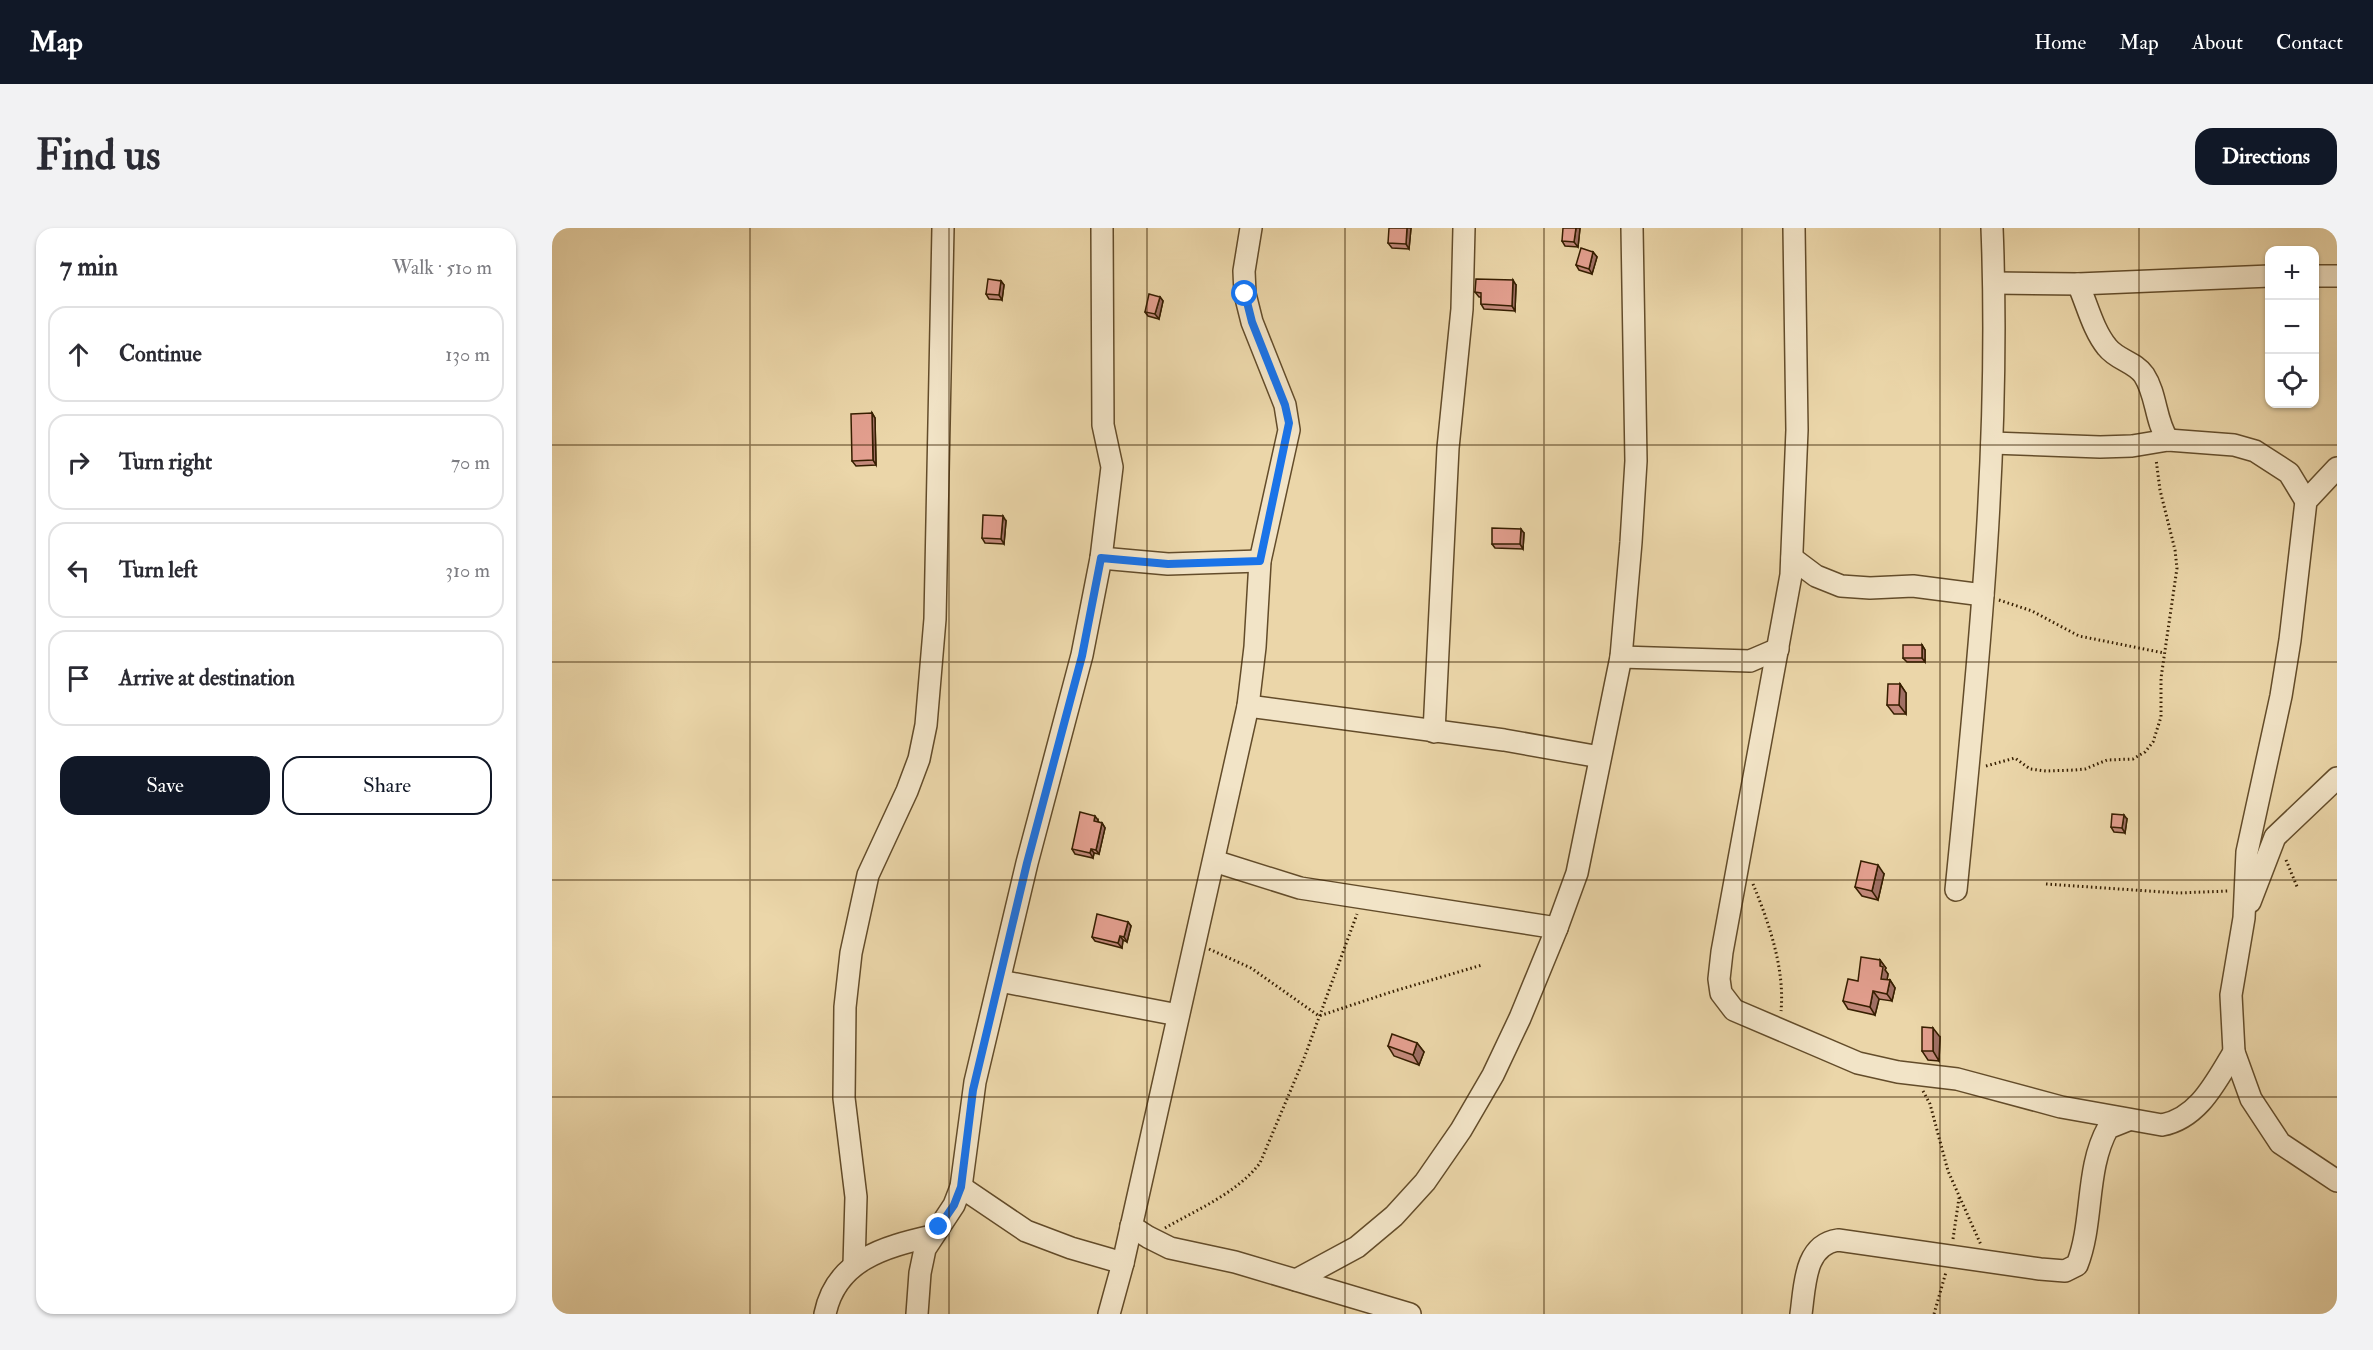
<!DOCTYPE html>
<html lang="en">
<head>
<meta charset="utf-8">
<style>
	body { margin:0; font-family:"IM FELL Double Pica",serif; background:#f2f2f3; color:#2b2b33 }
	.controls { position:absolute; right:18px; top:18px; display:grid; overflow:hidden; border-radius:12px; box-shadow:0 2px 4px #0004 }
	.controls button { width:54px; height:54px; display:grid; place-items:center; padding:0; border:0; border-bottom:2px solid #e1e1e2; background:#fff; color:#2b2b33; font:30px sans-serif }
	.stop { position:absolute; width:18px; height:18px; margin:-14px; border:4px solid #1a73e8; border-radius:50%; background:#fff }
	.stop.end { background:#1a73e8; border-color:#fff; box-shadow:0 2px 6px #0008 }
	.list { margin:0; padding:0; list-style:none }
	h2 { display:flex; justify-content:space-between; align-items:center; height:78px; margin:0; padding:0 24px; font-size:26px }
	h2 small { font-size:20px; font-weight:400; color:#7c7c81 }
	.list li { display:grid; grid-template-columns:39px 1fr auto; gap:18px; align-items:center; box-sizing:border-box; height:96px; margin:0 12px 12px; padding:0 12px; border:2px solid #e1e1e2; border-radius:18px }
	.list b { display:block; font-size:22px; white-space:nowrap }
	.list em { font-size:20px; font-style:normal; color:#7c7c81 }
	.actions { display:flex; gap:12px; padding:18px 24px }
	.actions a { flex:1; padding:14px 0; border:2px solid #111827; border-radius:18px; text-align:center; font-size:21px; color:#111827 }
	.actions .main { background:#111827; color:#fff }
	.icon { flex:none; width:33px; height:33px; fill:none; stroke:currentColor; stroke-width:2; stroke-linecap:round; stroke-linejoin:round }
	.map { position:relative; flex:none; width:1785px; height:1086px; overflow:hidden; border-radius:18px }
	header { display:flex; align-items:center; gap:36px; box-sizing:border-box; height:84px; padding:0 30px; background:#111827; color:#fff }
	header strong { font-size:28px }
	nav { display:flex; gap:33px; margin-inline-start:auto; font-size:21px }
	.intro { display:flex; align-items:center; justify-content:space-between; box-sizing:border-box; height:144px; padding:0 36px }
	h1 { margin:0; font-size:42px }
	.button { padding:15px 27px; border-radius:18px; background:#111827; color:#fff; font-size:21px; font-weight:700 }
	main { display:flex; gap:36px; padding:0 36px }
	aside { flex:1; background:#fff; border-radius:18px; box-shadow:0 2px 4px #0004 }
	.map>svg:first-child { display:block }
</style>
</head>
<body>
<header>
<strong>Map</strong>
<nav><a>Home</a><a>Map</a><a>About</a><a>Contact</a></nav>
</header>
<div class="intro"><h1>Find us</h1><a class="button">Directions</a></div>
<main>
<aside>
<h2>7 min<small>Walk · 510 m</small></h2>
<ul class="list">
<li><svg class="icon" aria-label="ahead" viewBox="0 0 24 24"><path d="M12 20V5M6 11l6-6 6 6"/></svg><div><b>Continue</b></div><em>130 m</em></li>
<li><svg class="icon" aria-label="right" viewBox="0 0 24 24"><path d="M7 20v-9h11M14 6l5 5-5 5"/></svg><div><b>Turn right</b></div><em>70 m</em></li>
<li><svg class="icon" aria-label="left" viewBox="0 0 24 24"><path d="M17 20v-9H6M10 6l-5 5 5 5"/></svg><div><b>Turn left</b></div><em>310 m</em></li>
<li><svg class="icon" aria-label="arrive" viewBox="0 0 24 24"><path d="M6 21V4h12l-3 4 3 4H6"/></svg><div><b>Arrive at destination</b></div></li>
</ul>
<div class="actions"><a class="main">Save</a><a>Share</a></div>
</aside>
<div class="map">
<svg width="1785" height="1086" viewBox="0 0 1785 1086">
	<rect width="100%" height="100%" fill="#ebd6a9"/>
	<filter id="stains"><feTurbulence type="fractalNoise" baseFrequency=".00333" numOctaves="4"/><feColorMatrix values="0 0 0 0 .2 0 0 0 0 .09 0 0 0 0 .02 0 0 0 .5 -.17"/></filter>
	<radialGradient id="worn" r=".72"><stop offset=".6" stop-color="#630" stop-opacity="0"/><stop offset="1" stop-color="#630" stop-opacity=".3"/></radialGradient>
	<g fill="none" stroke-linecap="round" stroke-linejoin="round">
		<defs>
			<g id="minor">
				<path d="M1242,0l3,202 -6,145 -69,377 -3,27 2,14 13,17 124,53 40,9 59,7 104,28 101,18c37,-7 54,-44 72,-73"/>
				<path d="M1762,48h23"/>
				<path d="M1442,55l84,1 192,-8"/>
				<path d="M1526,56c9,20 15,46 29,63 10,13 28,15 37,28 13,20 11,46 24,65"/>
				<path d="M1440,215l108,4 32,-1 36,-6 66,5 21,6 34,22 17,28"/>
				<path d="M1785,240l-31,33 -16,139 -9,56 -34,156 -3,66 -13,77 3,57 17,47 29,44 57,38"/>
				<path d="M549,330l67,6 92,-3"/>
				<path d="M1240,330l24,18 25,10 29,2 43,-2 70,9"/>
				<path d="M1069,429l129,4 28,-12"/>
				<path d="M696,478l256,34 96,17"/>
				<path d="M882,504l14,-284 14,-139 2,-81"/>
				<path d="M662,633l86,27 257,40"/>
				<path d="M1404,662c22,-220 45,-441 36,-662"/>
				<path d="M1698,674l25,-65 62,-59"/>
				<path d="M448,753l178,34"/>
				<path d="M409,959l65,44 45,17 52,15"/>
				<path d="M579,998l17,11 22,11 65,14 175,52"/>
				<path d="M302,1037l2,-68 -12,-99 1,-91 6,-54 17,-78 39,-84 12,-32 7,-34 9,-106 8,-391"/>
				<path d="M744,1052l61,-33 37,-31 31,-34 36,-52 32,-55 27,-57 37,-90 20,-55 44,-216 10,-115 5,-81 -4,-233"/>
				<path d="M273,1086c11,-54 59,-67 107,-78"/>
				<path d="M365,1086l3,-41 5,-24 29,-44 7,-18 14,-105 52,-219 55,-208 19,-97 11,-91 -9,-42 -1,-197"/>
				<path d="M557,1086l14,-51 125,-557 7,-59 5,-86 29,-131 -4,-25 -33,-83 -7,-28 -1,-23 7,-43"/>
				<path d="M1249,1086c4,-28 3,-69 37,-74l202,29 25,2 12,-6c17,-43 8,-96 31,-137l20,-8"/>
			</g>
		</defs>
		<use href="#minor" stroke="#634c2a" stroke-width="24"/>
		<g stroke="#361e00" stroke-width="3" stroke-dasharray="1.5 3" stroke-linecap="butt">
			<path d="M1447,372l33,11 47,25 85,17"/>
			<path d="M1434,538l29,-8 15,11 16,2 29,-1 10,-1 22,-9 26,-1 12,-7 8,-10 8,-25v-39l16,-110 -2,-18 -15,-60 -4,-31"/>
			<path d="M1734,632l12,29"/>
			<path d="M1201,656c16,39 32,85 28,127"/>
			<path d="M1494,656l132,9 50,-2"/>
			<path d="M657,721l42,19 68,48 72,-24 91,-27"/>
			<path d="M1371,863l7,13 18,67 33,74"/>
			<path d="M613,1000c33,-19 72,-35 95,-65l43,-102 54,-147"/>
			<path d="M1401,1011l6,-41"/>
			<path d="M1382,1086l12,-42"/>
		</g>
		<use href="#minor" stroke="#f2e4c7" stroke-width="21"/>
	</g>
	<g fill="#c3897b" stroke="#361e00" stroke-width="1.5">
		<path d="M859,0l-2,21 -17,-1 -4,-5z"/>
		<path d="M1028,0l-2,19 -13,-1 -3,-5z"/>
		<path d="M1041,24l4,5 -5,17 -13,-4 -3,-5z"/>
		<path d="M449,53l3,4 -2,15 -13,-1 -3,-5z"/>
		<path d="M964,57l-1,26 -31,-2 -3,-5v-7h-2l-4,-5z"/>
		<path d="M608,69l3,4 -4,18 -11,-3 -3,-4z"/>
		<path d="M320,185l3,5 1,47 -20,1 -4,-5z"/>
		<path d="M454,293l-2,23 -19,-1 -3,-5z"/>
		<path d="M972,305l-1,16 -28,-1 -3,-4z"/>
		<path d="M1370,417l3,5v12h-18l-4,-4z"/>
		<path d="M1348,456l6,9v21h-12l-7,-9z"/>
		<path d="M1575,591l-2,14 -11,-1 -3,-5z"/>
		<path d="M546,592v2l4,1 3,5 -6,26 -5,-1 -1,5 -18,-4 -3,-5z"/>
		<path d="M1332,646l-6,26 -16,-4 -7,-9z"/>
		<path d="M576,694l3,4 -4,16 -4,-2 -1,8 -27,-7 -3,-4z"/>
		<path d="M1328,732l6,8 -1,2 3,4 -1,6h3l5,8 -3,13 -13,-2 -4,16 -27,-6 -5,-8 15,-20z"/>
		<path d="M1388,809l-1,24 -11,-1 -6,-9z"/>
		<path d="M865,815l7,9 -5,13 -25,-9 -6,-10z"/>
	</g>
	<g fill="#9f6f64" stroke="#361e00" stroke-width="1.5">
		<path d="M855,0h4l-2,21 -3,-5z"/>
		<path d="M1024,0h4l-2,19 -4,-5z"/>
		<path d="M1041,24l4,5 -5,17 -3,-5z"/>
		<path d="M961,52l3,5 -1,26 -3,-5z"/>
		<path d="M449,53l3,4 -2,15 -3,-5z"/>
		<path d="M608,69l3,4 -4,18 -4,-5z"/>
		<path d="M320,185l3,5 1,47 -3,-5z"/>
		<path d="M451,288l3,5 -2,23 -3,-5z"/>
		<path d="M969,301l3,4 -1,16 -3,-5z"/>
		<path d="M1370,417l3,5v12l-3,-4z"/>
		<path d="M1348,456l6,9v21l-7,-9z"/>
		<path d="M1572,587l3,4 -2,14 -3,-5z"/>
		<path d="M543,588l3,4 -1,6 -3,-5z"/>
		<path d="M550,595l3,5 -6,26 -3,-4z"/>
		<path d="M539,621l3,4 -1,5 -3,-5z"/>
		<path d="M1326,637l6,9 -6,26 -6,-9z"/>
		<path d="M576,694l3,4 -4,16 -3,-5z"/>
		<path d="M568,708l3,4 -1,8 -4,-5z"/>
		<path d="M1328,732l6,8 -1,2 3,4 -2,12 -5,-7 -1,-13z"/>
		<path d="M1338,752l5,8 -3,13 -5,-7z"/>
		<path d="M1321,763l6,8 -4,16 -5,-8z"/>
		<path d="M1381,800l7,9 -1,24 -6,-10z"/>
		<path d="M865,815l7,9 -5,13 -6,-10z"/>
	</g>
	<g fill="#e39f8f" stroke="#361e00" stroke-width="1.5">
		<path d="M837,0h18l-1,16 -18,-1z"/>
		<path d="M1011,0h13l-2,14 -12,-1z"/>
		<path d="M1029,20l12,4 -4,17 -13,-4z"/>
		<path d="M436,51l13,2 -2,14 -13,-1z"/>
		<path d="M924,51l37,1 -1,26 -31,-2v-11l-6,-1z"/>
		<path d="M597,66l11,3 -5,17 -10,-2z"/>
		<path d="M320,185l1,47 -21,1 -1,-47z"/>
		<path d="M431,287l20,1 -2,23 -19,-1z"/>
		<path d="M940,300l29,1 -1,15h-28z"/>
		<rect x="1351" y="417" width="19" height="13"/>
		<path d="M1336,456h12l-1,21h-12z"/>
		<path d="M528,584l15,4 -1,5 8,2 -6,27 -5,-1 -1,4 -18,-4z"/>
		<path d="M1560,586l12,1 -2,13 -11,-1z"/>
		<path d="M1309,633l17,4 -6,26 -17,-4z"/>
		<path d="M545,686l31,8 -4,15 -4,-1 -2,7 -26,-6z"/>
		<path d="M1309,729l19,3v6l3,1 -2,12 9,1 -3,14 -14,-3 -3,16 -27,-6 5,-22 10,2z"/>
		<path d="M1370,799l11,1v23h-11z"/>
		<path d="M840,806l25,9 -4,12 -25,-9z"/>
	</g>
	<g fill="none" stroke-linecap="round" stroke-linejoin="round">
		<path stroke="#1a73e8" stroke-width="8" d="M387,999l15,-22 7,-18 12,-97 54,-227 55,-207 19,-98 67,6 92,-3 29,-138 -4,-18 -33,-83 -7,-28"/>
	</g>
	<path fill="none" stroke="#361e00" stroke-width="1.5" stroke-opacity="0.55" d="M198,0v1086M397,0v1086M595,0v1086M793,0v1086M992,0v1086M1190,0v1086M1388,0v1086M1587,0v1086M0,217h1785M0,434h1785M0,652h1785M0,869h1785"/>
	<rect width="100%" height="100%" filter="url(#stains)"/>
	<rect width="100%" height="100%" fill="url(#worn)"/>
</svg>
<div class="controls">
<button>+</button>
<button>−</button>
<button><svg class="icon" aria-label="locate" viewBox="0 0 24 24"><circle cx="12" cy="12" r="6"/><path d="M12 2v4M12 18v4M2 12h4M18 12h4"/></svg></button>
</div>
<div class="stop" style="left:693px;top:66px"></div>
<div class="stop end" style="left:387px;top:999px"></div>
</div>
</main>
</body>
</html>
